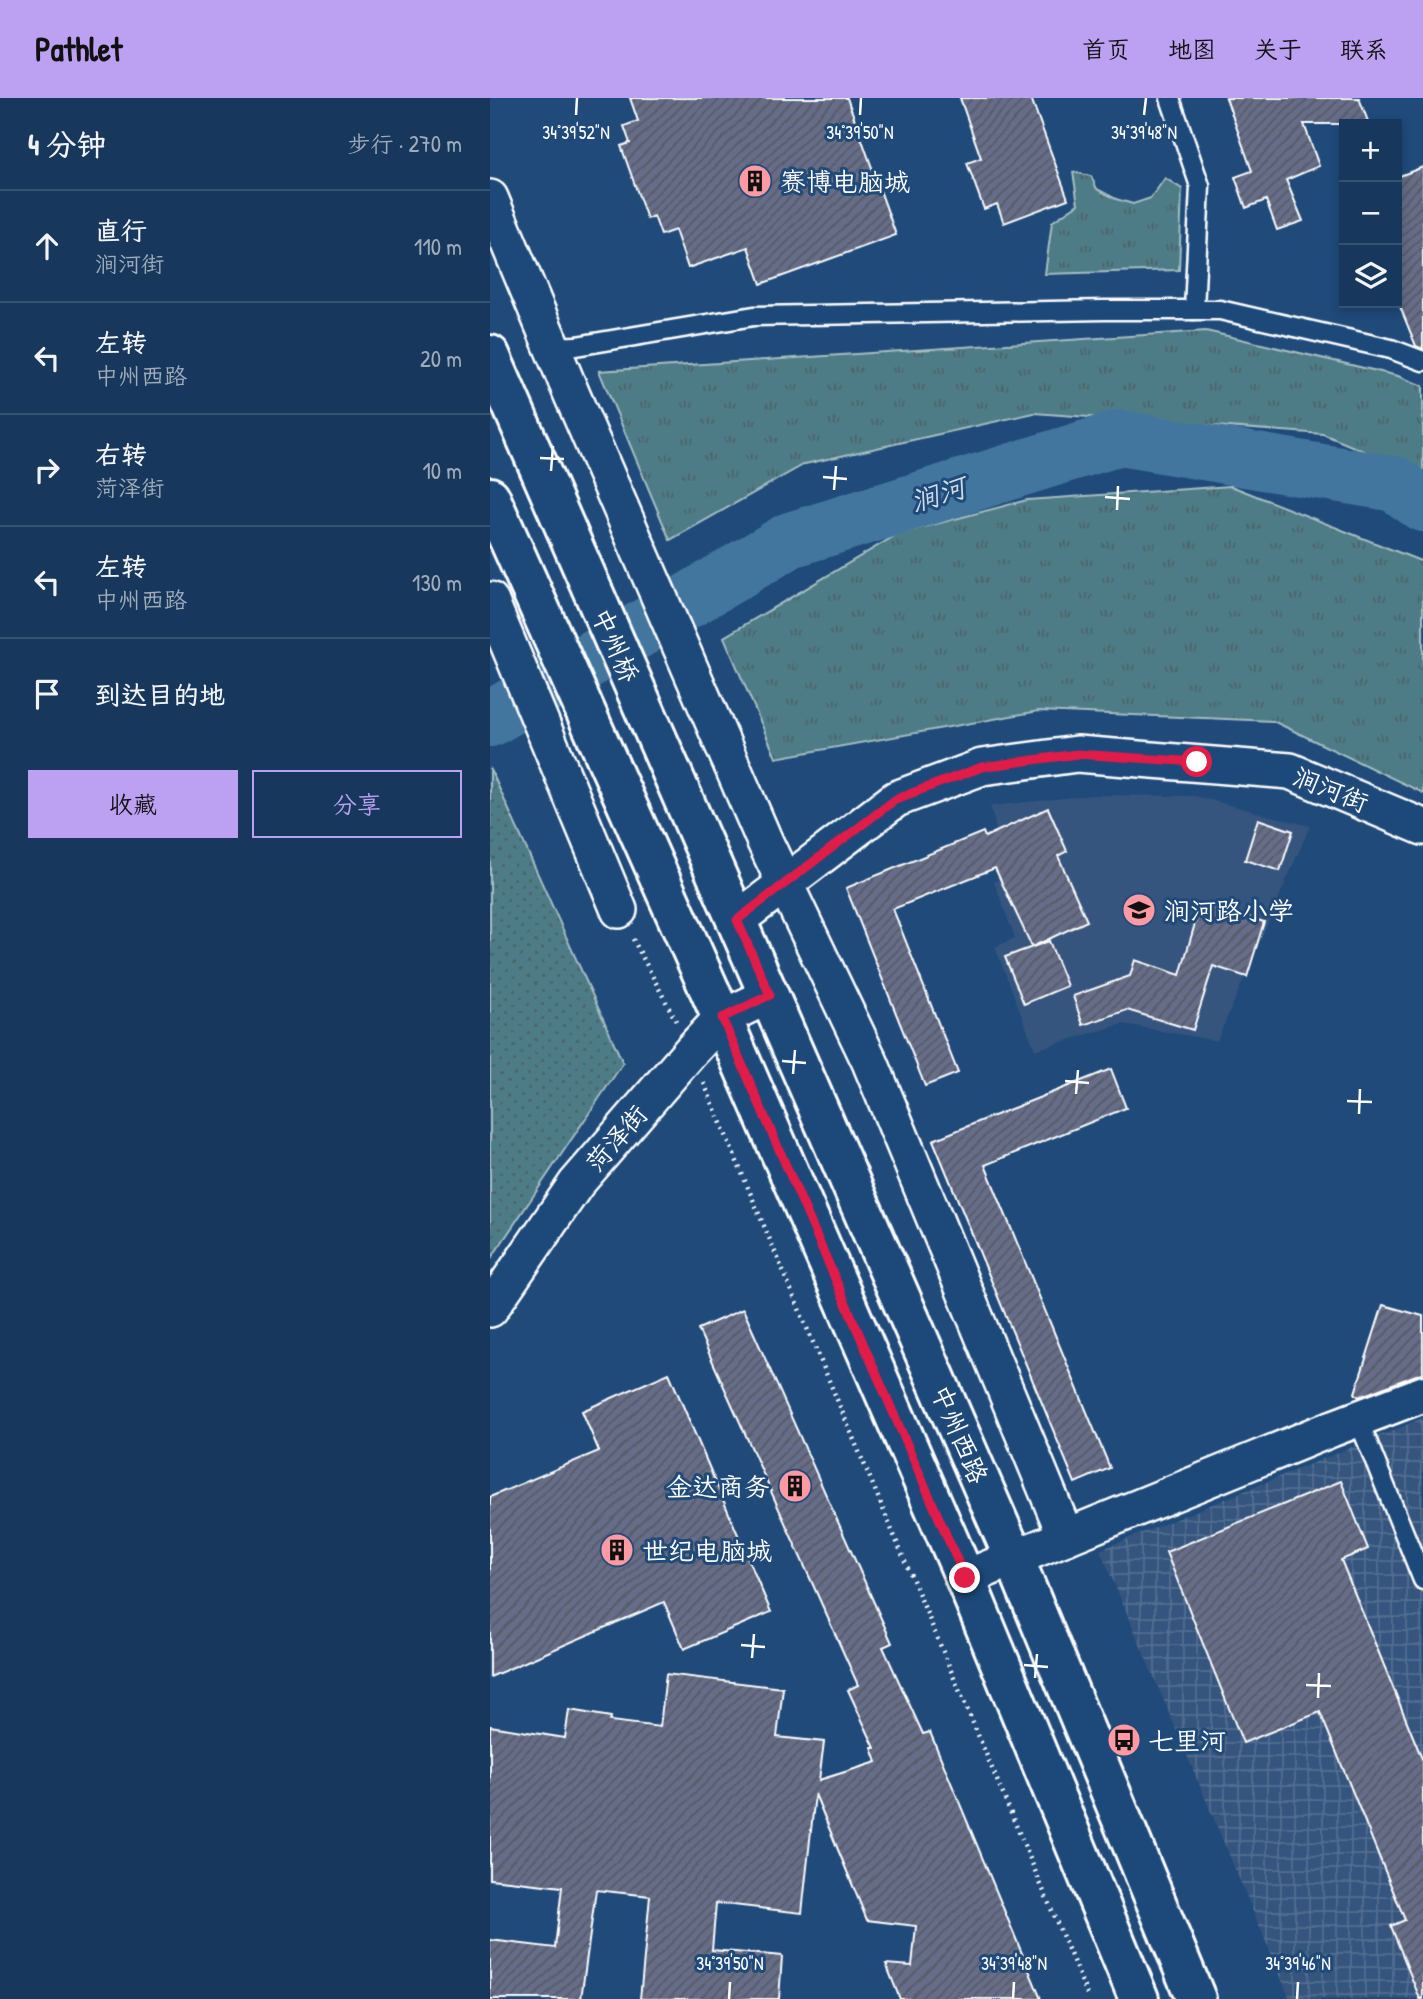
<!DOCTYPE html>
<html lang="zh">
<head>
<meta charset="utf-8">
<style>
	body { margin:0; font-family:"Patrick Hand","LXGW WenKai TC",sans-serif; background:#244365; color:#f1f3f6 }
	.controls { position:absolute; right:21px; top:21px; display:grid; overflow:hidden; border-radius:0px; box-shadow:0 4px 10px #0003 }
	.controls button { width:63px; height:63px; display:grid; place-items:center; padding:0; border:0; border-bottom:2px solid #365272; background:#17385c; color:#f1f3f6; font:35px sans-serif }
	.stop { position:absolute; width:21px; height:21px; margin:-16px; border:5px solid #e11d48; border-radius:50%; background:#fff }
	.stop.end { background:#e11d48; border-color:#fff; box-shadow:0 2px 7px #0008 }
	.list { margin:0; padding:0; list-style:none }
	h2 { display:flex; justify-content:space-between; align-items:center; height:91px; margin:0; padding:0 28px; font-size:30px }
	h2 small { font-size:23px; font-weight:400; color:#9eacbb }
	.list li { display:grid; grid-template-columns:46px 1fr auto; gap:21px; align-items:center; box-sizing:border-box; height:112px; padding:0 28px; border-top:2px solid #365272 }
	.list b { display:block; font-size:26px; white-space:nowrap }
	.list p { margin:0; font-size:23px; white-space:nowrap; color:#9eacbb }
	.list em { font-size:23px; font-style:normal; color:#9eacbb }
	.actions { display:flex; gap:14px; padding:21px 28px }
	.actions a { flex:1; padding:16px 0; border:2px solid #bca0f2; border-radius:0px; text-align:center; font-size:24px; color:#bca0f2 }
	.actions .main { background:#bca0f2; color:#111 }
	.icon { flex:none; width:38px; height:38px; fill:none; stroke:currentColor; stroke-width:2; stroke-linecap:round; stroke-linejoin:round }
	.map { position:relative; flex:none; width:933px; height:1901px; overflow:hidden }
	header { display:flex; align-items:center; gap:42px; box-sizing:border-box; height:98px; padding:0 35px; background:#bca0f2; color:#111 }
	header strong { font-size:33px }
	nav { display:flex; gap:38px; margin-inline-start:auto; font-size:24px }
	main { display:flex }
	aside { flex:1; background:#17385c }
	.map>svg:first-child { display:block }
</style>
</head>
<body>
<header>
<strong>Pathlet</strong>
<nav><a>首页</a><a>地图</a><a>关于</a><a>联系</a></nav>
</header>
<main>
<aside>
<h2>4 分钟<small>步行 · 270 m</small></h2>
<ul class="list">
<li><svg class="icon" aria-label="ahead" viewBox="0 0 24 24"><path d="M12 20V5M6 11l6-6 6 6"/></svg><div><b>直行</b><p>涧河街</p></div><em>110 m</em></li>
<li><svg class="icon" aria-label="left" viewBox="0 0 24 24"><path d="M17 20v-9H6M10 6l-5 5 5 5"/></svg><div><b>左转</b><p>中州西路</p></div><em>20 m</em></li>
<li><svg class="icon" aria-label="right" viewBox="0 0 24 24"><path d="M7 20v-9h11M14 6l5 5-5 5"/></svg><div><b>右转</b><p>菏泽街</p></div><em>10 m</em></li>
<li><svg class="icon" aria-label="left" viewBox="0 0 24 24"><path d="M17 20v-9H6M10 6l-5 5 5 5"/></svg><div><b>左转</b><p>中州西路</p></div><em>130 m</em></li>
<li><svg class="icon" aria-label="arrive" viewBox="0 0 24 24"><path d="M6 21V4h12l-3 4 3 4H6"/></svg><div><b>到达目的地</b></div></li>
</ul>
<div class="actions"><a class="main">收藏</a><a>分享</a></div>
</aside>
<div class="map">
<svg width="933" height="1901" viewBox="0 0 933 1901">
	<defs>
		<pattern id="industrial-grid" width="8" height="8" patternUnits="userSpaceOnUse" patternTransform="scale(1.75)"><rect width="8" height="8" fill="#34547e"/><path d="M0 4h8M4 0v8" fill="none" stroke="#526e91"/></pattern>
		<pattern id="grass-tufts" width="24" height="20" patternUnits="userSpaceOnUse" patternTransform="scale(1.75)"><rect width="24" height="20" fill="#4e7c86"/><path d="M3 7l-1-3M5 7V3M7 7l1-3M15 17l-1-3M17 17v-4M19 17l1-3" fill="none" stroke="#4d6469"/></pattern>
		<pattern id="park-dots" width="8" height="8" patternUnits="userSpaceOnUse" patternTransform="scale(1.75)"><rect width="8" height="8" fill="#4e7c86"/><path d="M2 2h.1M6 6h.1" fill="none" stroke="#4d6469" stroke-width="1.8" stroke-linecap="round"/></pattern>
		<pattern id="building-hatch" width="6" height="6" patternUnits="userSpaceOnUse" patternTransform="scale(1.75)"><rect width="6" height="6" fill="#656d88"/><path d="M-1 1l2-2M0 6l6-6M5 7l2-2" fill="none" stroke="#565964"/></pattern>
	</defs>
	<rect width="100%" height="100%" fill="#1f4a7a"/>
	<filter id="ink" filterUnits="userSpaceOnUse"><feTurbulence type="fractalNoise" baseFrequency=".0143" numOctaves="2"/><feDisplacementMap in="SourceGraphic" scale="14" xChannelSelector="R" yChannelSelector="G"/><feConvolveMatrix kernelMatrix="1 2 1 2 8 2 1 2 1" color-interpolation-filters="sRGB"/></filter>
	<g filter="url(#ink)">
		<path fill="#34547e" d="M603,697l102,1 115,30 -93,215 -94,-17 -88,26 -40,-103 20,-9 -21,-56 14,-6 -18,-70z"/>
		<path fill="url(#industrial-grid)" d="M933,1320v581h-133l-190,-449z"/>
		<g fill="url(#grass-tufts)" stroke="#a6bec2" stroke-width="2">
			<path d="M583,74l18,4 6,13 19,10 17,5 18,-6 14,-20 17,11 -3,81 -134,4 7,-52 26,-18z"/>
			<path d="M716,233l192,45 25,10v90l-100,-42 -289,-21 -229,51 -135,76 -71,-169z"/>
			<path d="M741,388l192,76v231l-150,-72 -234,-10 -263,47 -52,-121 174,-103 129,-34z"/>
		</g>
		<path fill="url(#park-dots)" stroke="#a6bec2" stroke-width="2" d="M0,670l133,295 -133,197z"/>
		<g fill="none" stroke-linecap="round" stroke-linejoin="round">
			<path stroke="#42769f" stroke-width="56" d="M0,621l300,-179 329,-102 276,46 28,20"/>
		</g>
		<g fill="url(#building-hatch)" stroke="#fff" stroke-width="2">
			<path d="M140,0h217l49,137 -135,49 -13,-37 -60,21 -13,-38 -14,5 -7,-19 -7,3 -26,-73 9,-3 -6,-17 14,-5z"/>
			<path d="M470,0h71l37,101 -64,24 -7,-19 -13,5 -17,-46 14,-5z"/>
			<path d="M736,0h133l10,26h-65l15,42 -33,14 17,41 -26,9 -11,-30 -20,8 -11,-31 17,-6z"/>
			<path d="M933,69v182l-7,-3 -19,-47v-122z"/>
			<path d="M558,710l19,43 -9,5 29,65 -55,26 -37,-79 -102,41 65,164 -33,13 -79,-198 137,-56 2,5z"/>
			<path d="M768,721l35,12 -13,40 -35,-11z"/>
			<path d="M711,805l63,19 -17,55 -34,-11 -20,64 -66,-20 -44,15 -10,-29 57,-20 5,-16 45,15z"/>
			<path d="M559,843l18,45 -43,18 -19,-47z"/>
			<path d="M621,971l15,39 -141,57 125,303 -35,15 -142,-343z"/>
			<path d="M893,1207l40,11v58l-7,1 -57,22 -4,-4z"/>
			<path d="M253,1211l149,334 -9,4 40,87 7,-2 111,267h-141l-14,-35 26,2 4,-40 -49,-6 -52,-126 -13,119 -86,-10 -4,47 70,6 -3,43h-139l10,-103 -54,-6 -15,109h-91v-59l65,8 7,-61 -72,-8v-153l75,12 4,-28 42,7 -1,4 50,6 6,-53 117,14 -6,49 47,5 -5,38 58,-18 -5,-14h3l-27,-58 10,-5 -160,-356z"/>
			<path d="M179,1275l102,239 -87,37 -20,-47 -174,75v-180l109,-46 -17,-40z"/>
			<path d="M851,1383l27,68 -27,11 82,201v238h-3l-29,-73 14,-6 -85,-208 -77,31 -77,-191z"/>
		</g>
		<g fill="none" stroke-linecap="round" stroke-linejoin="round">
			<defs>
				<g id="lane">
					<path d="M680,0l30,88 -6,124"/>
					<path d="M62,249l24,-1 178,-30 350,-6h116l171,39 32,12"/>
					<path d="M868,1321l65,161"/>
				</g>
				<g id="street">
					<path d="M0,100l82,197 193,447 105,220 196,475"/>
					<path d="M0,502l129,310"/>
					<path d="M247,822l159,-121 86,-32 95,-13 213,17 133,56"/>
					<path d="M0,1211l86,-125 115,-133 31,-33 48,-23"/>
					<path d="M475,1480l366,-149 92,-35"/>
				</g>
				<g id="primary">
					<path d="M0,257l524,1203 182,441"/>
					<path d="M0,399l232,521 243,560 174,421"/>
				</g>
			</defs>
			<use href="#lane" stroke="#fff" stroke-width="23"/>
			<use href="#street" stroke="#fff" stroke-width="40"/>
			<use href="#primary" stroke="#fff" stroke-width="44"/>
			<g stroke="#fff" stroke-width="4.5" stroke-dasharray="2 5" stroke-linecap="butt">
				<path d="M143,841l43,82"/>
				<path d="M214,985l385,916"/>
			</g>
			<use href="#lane" stroke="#1f4a7a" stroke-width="18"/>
			<use href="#street" stroke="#1f4a7a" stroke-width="35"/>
			<use href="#primary" stroke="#1f4a7a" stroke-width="38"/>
		</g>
	</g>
	<g fill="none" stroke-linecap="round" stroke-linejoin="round" filter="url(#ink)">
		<path stroke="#e11d48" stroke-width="9" d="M475,1480l-243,-560 48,-23 -33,-75 159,-121 86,-32 95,-13 120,8"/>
	</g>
	<path fill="none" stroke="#fff" stroke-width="2.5" d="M86,17l1,-17M370,17l1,-17M654,17l2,-17M50,360l24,1M61,373l2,-25M333,379l24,2M344,392l2,-24M615,399l25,2M627,412l1,-24M292,963l24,2M303,976l2,-24M575,983l24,2M586,996l2,-24M857,1003l25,1M869,1016l1,-25M251,1547l24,2M262,1560l2,-24M534,1567l24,2M545,1580l2,-24M816,1587l25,1M828,1600l1,-25M239,1901l1,-17M523,1901l1,-17M807,1901l1,-17"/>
	<defs>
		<symbol id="building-disc" viewBox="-11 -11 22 22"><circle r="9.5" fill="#ff9aa2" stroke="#1f4a7a"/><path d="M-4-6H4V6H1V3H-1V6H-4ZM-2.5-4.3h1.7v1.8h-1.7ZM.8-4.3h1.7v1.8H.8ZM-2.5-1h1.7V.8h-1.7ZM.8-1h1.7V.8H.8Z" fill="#111"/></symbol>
		<symbol id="school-disc" viewBox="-11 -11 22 22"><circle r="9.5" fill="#ff9aa2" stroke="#1f4a7a"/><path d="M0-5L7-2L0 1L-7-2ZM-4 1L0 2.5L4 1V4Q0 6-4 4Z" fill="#111"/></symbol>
		<symbol id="bus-disc" viewBox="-11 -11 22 22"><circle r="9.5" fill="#ff9aa2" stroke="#1f4a7a"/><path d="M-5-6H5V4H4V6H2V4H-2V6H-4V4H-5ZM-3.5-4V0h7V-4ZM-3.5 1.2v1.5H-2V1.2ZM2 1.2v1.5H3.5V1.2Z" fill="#111"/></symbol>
	</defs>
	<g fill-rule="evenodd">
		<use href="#building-disc" x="246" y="64" width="38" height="38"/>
		<use href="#school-disc" x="630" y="793" width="38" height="38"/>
		<use href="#building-disc" x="286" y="1369" width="38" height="38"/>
		<use href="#building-disc" x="108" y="1433" width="38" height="38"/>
		<use href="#bus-disc" x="615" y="1623" width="38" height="38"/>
	</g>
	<g text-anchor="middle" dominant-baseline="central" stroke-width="6" stroke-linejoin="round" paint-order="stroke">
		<g font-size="26" fill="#fff" stroke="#1f4a7a" text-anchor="start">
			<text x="290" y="83">赛博电脑城</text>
			<text x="674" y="812">涧河路小学</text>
			<text x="280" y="1388" text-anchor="end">金达商务</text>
			<text x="152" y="1452">世纪电脑城</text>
			<text x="658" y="1642">七里河</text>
		</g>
		<g font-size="26" fill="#fff" stroke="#1f4a7a">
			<text transform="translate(126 547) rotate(66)">中州桥</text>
			<text transform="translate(841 691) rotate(22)">涧河街</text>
			<text transform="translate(126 1040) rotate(-49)">菏泽街</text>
			<text transform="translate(470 1336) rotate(67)">中州西路</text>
		</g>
		<g font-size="28" font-style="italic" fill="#d0dde7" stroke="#1f4a7a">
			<text transform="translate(448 396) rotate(-17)">涧河</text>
		</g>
	</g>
	<g font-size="18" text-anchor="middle" fill="#fff" stroke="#1f4a7a" stroke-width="6" stroke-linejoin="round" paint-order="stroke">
		<text x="86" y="41">34°39'52"N</text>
		<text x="370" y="41">34°39'50"N</text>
		<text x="654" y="41">34°39'48"N</text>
		<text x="240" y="1872">34°39'50"N</text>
		<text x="524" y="1872">34°39'48"N</text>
		<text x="808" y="1872">34°39'46"N</text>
	</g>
</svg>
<div class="controls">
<button>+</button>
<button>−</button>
<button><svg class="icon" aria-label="layers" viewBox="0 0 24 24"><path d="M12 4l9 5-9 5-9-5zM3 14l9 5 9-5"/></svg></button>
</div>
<div class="stop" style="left:707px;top:664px"></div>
<div class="stop end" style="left:475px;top:1480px"></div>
</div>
</main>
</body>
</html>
